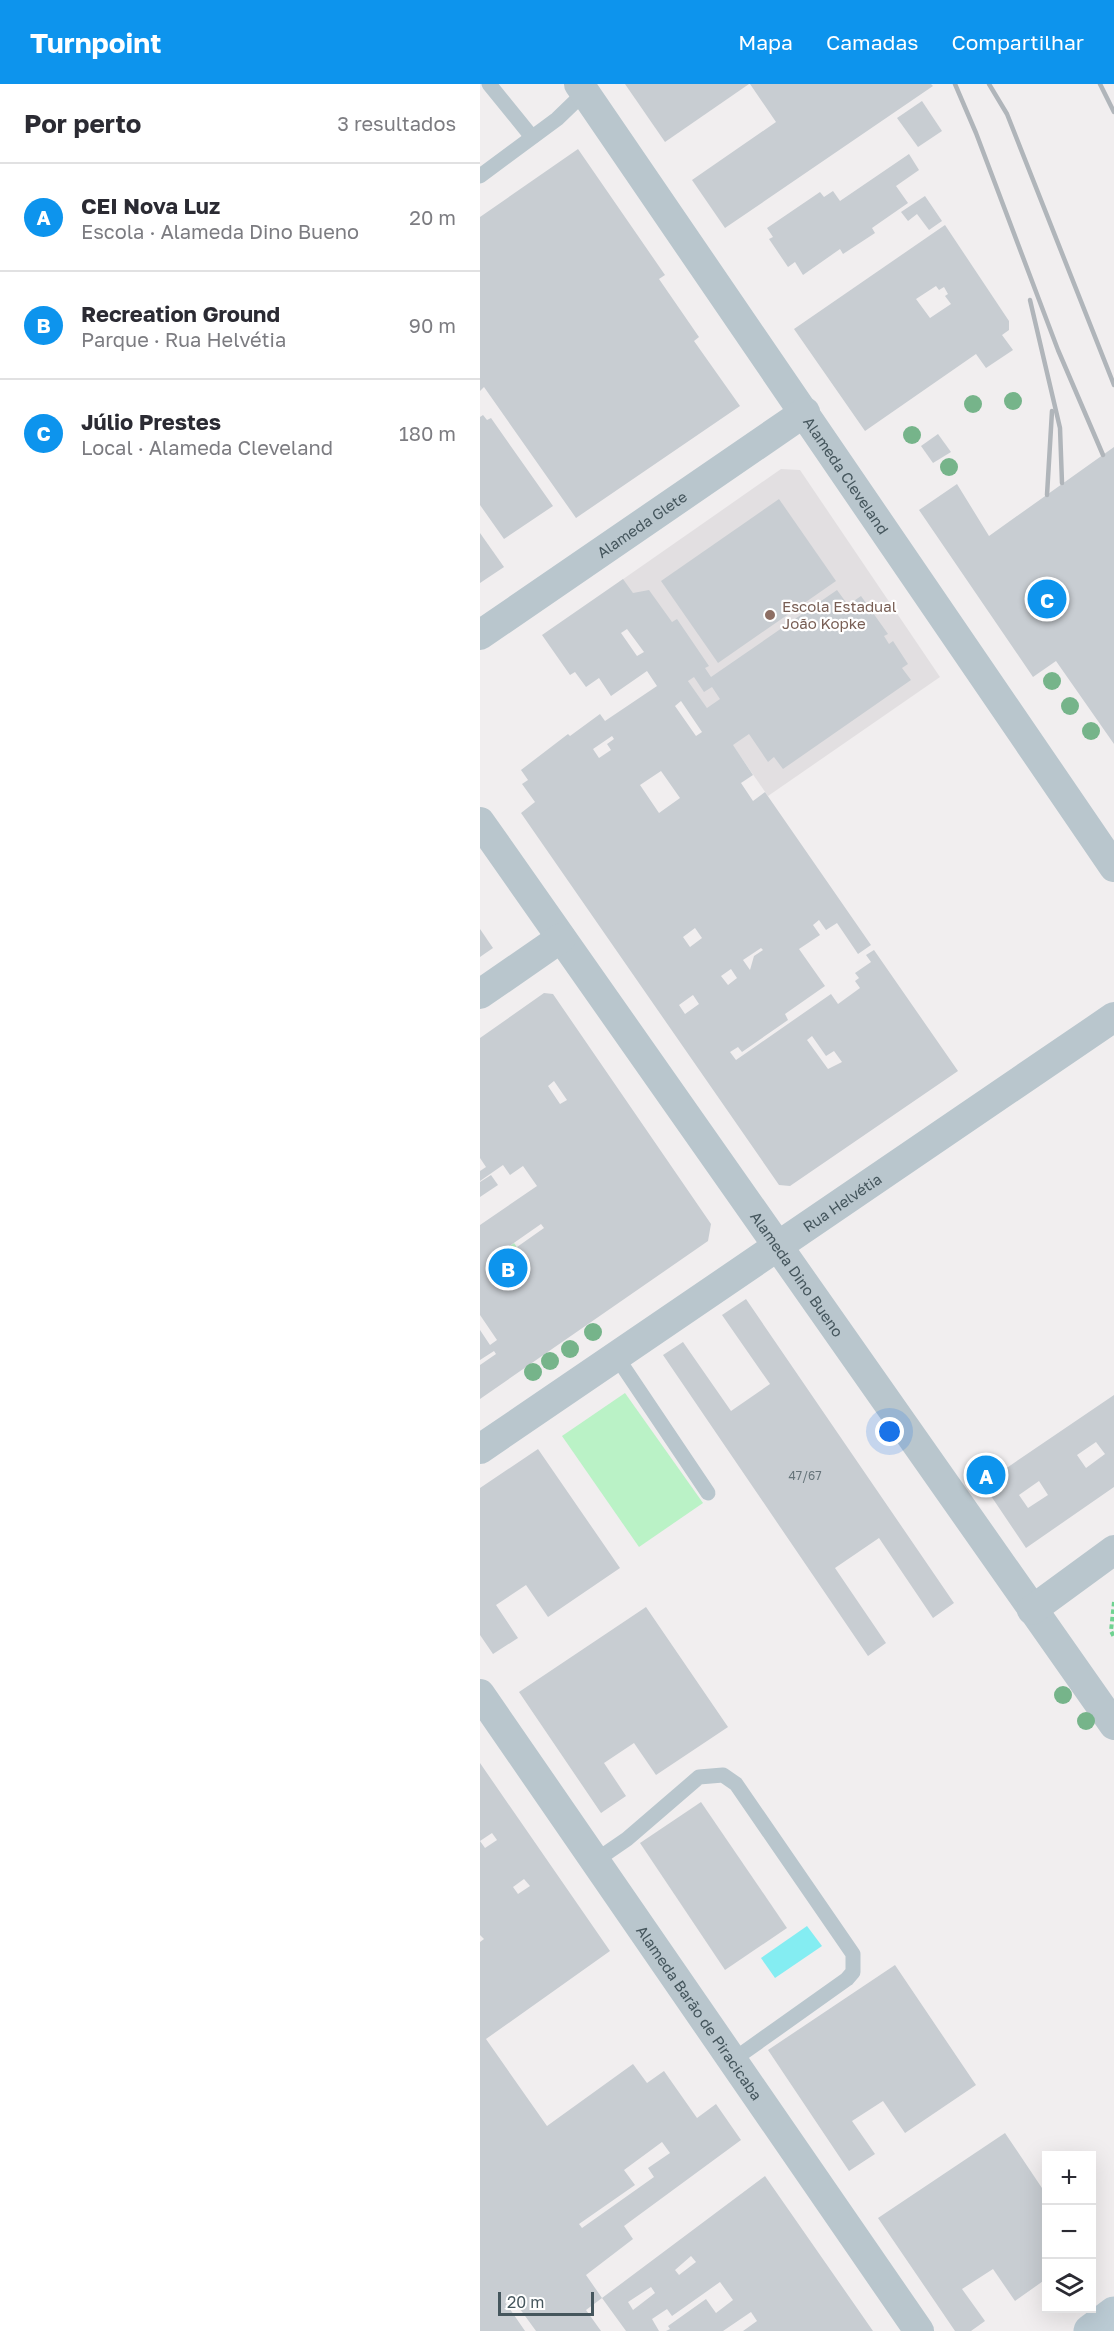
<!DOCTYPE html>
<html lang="pt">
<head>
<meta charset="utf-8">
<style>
	body { margin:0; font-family:"Golos Text",sans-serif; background:#f2f2f3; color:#2b2b33 }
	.controls { position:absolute; right:18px; bottom:18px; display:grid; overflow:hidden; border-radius:0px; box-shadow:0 6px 24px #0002 }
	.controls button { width:54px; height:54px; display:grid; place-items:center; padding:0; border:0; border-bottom:2px solid #e1e1e2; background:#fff; color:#2b2b33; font:30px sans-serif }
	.scale { position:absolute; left:18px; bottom:15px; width:96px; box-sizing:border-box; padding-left:6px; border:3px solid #45565d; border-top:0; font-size:16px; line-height:21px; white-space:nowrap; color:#45565d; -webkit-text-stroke:4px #fff; paint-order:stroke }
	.you { position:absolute; left:410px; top:1348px; width:21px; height:21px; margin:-15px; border:4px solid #fff; border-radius:50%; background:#1a73e8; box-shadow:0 0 0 9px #1a73e833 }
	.badge { display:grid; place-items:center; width:39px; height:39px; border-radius:50%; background:#0d94ed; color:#fff; font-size:20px; font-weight:700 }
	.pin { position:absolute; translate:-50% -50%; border:3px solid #fff; box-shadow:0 2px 6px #0006 }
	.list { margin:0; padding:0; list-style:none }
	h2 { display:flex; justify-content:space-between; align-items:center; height:78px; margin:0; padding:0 24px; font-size:26px }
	h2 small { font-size:20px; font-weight:400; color:#7c7c81 }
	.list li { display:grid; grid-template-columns:39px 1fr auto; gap:18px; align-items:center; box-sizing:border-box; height:108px; padding:0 24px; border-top:2px solid #e1e1e2 }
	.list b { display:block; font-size:22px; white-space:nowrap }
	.list p { margin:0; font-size:20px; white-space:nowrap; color:#7c7c81 }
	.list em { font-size:20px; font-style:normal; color:#7c7c81 }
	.icon { flex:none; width:33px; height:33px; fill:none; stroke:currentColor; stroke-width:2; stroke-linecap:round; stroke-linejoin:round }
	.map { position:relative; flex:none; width:634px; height:2247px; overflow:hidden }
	header { display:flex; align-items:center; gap:36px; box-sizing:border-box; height:84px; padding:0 30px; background:#0d94ed; color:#fff }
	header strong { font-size:28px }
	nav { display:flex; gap:33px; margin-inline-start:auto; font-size:21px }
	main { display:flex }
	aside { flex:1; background:#fff }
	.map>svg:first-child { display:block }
</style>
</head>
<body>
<header>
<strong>Turnpoint</strong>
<nav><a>Mapa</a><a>Camadas</a><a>Compartilhar</a></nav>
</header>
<main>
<aside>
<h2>Por perto<small>3 resultados</small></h2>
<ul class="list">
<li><span class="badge">A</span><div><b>CEI Nova Luz</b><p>Escola · Alameda Dino Bueno</p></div><em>20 m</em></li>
<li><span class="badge">B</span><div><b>Recreation Ground</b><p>Parque · Rua Helvétia</p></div><em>90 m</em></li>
<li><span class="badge">C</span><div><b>Júlio Prestes</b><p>Local · Alameda Cleveland</p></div><em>180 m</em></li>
</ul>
</aside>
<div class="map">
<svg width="634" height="2247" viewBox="0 0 634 2247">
	<rect width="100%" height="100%" fill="#f1eeef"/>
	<path fill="#e2dfe1" d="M301,385l19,1 140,207 -172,119 -149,-214z"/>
	<g fill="#baf2c6">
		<path d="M34,1159l14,21 -30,23 -9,-14 18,-13 -6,-8z"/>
		<path d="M145,1309l78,110 -64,44 -77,-111z"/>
	</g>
	<path fill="#84edf2" d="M327,1842l15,20 -47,32 -14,-20z"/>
	<g fill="#c8cdd2" fill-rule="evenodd">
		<path d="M145,0h124l-84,58z"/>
		<path d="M270,0h181l2,2 -208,142 -33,-48 84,-58z"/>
		<path d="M442,17l20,30 -24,16 -21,-29z"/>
		<path d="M98,65l87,126 -6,4 40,58 -5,4 46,65 -164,112 -92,-131 -4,4v-174z"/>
		<path d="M429,70l10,16 -23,16 12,17 -36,25 3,5 -32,21 -3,-5 -37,26 -8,-13 -7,5 -19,-28 4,-2 -6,-9 53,-36 4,5 9,-6 7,10z"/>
		<path d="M445,112l17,25 -13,9 -12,-16 -9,7 -7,-9z"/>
		<path d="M465,141l64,96v9l-7,5 11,15 -27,18 -10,-14 -111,77 -71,-102zM456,202l3,4 5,-3 4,7 -3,2 6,8 -21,14 -14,-19z"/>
		<path d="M3,331l4,5 4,-2 62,88 -49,33 -24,-34v-88z"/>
		<path d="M458,350l13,18 -18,11 -12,-17z"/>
		<path d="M634,363v297l-58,-83 -23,16 -114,-167 38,-26 32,52z"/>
		<path d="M299,415l57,82 -118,82 -57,-82z"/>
		<path d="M0,449l24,34 -24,16z"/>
		<path d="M143,495l10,14 16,-3 23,32 5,-3 32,47 -4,2 6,9 126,-87 11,15 13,-9 27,38 -4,2 5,8 4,-3 15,23 -6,4 9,12 -128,89 -9,-12 -6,5 -19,-28 -16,11 20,30 -12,8 12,18 12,-9 106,153 -13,9 -21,-31 -11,7 -7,-10 -6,5 7,10 -21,14 26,37 -40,28 3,6 -46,32 -4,-5 -8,5 6,8 95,-66 7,10 22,-16 -5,-7 4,-3 -4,-5 16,-11 -5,-7 8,-5 84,121 -168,115 -11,-1 -258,-372 14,-11 -13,-18 6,-4 -7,-10 47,-36 2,2 30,-22 5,7 52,-35 -10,-15 -36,25 -12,-18 -13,9 -11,-15 -5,3 -28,-40zM147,545l17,23 -7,4 -16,-23zM214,593l10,15 8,-5 8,12 -13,9 -19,-27zM201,617l21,31 -6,4 -21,-30zM132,652l2,3 -7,5 4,6 -12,8 -6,-9zM181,687l19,27 -21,15 -19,-28zM215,844l7,10 -12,9 -7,-10zM281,864l2,2 -9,6 -4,14 -7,-10zM251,885l6,9 -9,7 -7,-9zM213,911l6,9 -14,10 -6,-9zM332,952l14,20 8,-5 8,11 -14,7 -21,-29z"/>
		<path d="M0,845l13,19 -13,9z"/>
		<path d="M64,909l9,1 158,230 -3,17 -228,158v-34l16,-11 -2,-3 -14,9v-30l10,15 7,-5 -17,-25v-90l57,-39 -14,-20 -13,9 -7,-10 -23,16v-10l6,-4 -6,-9v-120zM74,997l13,19 -7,4 -12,-18zM61,1140l3,4 -27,19 11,17 -30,23 -9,-14 18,-13 -6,-8z"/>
		<path d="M11,1091l7,10 -18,12v-15z"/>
		<path d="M266,1215l208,304 -21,15 -54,-80 -44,30 51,75 -18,13 -205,-301 20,-13 48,69 39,-27 -48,-69z"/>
		<path d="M634,1311v92l-88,61 -43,-64zM616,1358l9,12 -19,14 -9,-13zM559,1397l9,14 -20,13 -9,-13z"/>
		<path d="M58,1365l82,119 -72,49 -22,-32 -30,20 22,33 -25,16 -13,-19v-147z"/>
		<path d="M166,1523l82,120 -72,48 -22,-32 -30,20 22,33 -25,17 -82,-121z"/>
		<path d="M0,1679l130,188 -124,88 61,87 86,-62 14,19 17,-12 33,47 19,-14 25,36 -117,86 9,13 -47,36 16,23 -16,12 15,21h-65l-24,-33 -7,4 20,29h-45v-389l4,-3 -4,-4zM12,1749l5,7 -12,8 -5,-7zM44,1795l6,7 -12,8 -5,-7zM182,2058l8,11 -22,15 6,9 -72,51 -3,-4 56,-39 -11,-15z"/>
		<path d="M221,1718l86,126 -62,42 -85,-127z"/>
		<path d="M415,1881l81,120 -71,48 -22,-32 -31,20 23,33 -26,17 -81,-121z"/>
		<path d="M525,2049l41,61v85l-31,22 -22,-32 -31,20 23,32 -14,10h-16l-77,-113z"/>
		<path d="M285,2092l108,155h-130l14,-10 -6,-9 -28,19h-57l4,-2 -2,-3 38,-27 10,14 17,-13 -13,-18 -48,34 -5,-7 -15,10 7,12h-33l-24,-33zM211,2172l5,6 -17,13 -4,-5zM171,2203l4,6 -22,17 -5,-8z"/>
	</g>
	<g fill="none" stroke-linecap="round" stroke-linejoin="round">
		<path stroke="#6fd291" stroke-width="4" stroke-dasharray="4.5 3" stroke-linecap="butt" d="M634,1518l-3,29 3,6"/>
		<g stroke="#b9c6cd" stroke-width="15">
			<path d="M9,0l43,53"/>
			<path d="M0,92l77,-57 28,-27"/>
			<path d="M136,1272l92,137"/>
			<path d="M115,1777l32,-22 72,-62 24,-2 13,9 117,170v18l-6,7 -114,81"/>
		</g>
		<g stroke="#b9c6cd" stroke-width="30">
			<path id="s1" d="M99,0l535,783"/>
			<path id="s2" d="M0,551l325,-223"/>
			<path id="s3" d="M0,738l634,903"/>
			<path d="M0,910l81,-56"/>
			<path id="s4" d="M0,1365l634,-432"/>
			<path d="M552,1526l82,-60"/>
			<path id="s5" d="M0,1610l439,637"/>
		</g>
		<path stroke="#bbcbd4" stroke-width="33" d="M610,2247l24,-18"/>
		<g stroke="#b0b5ba" stroke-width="4.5">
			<path d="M475,0l21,49 82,217 45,105"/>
			<path d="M509,0l18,30 107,271"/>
			<path d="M620,0l14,28"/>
			<path d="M550,216l30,128 2,55"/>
			<path d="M567,411l5,-84"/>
		</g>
	</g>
	<g fill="#76b48a">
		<circle cx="533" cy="317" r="9"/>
		<circle cx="493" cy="320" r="9"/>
		<circle cx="432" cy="351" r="9"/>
		<circle cx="469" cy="383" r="9"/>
		<circle cx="572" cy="597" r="9"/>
		<circle cx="590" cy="622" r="9"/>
		<circle cx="611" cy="647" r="9"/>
		<circle cx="113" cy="1248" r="9"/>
		<circle cx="90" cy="1265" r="9"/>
		<circle cx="70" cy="1277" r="9"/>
		<circle cx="53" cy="1288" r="9"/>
		<circle cx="583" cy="1611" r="9"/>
		<circle cx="606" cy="1637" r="9"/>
	</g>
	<circle fill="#8d6e63" stroke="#fff" stroke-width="2" cx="290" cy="531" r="6"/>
	<g text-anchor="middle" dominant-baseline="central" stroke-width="4.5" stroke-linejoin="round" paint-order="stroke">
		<g font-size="12" fill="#66747a">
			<text x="325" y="1391">47/67</text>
		</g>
		<g font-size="15" fill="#45565d" stroke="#fff">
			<text stroke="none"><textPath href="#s1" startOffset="474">Alameda Cleveland</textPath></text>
			<text stroke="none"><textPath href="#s2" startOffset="196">Alameda Glete</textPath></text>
			<text stroke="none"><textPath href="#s4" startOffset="438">Rua Helvétia</textPath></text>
			<text stroke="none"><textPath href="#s3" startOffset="552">Alameda Dino Bueno</textPath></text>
			<text stroke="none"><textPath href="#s5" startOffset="387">Alameda Barão de Piracicaba</textPath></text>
		</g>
		<g font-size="15" fill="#785e54" stroke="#fff" text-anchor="start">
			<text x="302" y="522">Escola Estadual<tspan x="302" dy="17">João Kopke</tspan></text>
		</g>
	</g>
</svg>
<div class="controls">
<button>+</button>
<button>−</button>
<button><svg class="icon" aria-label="layers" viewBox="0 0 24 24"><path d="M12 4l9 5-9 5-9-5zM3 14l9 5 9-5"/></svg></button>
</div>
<div class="scale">20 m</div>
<div class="you"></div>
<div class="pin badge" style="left:506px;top:1391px">A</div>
<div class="pin badge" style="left:28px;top:1184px">B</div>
<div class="pin badge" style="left:567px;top:515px">C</div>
</div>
</main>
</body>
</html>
